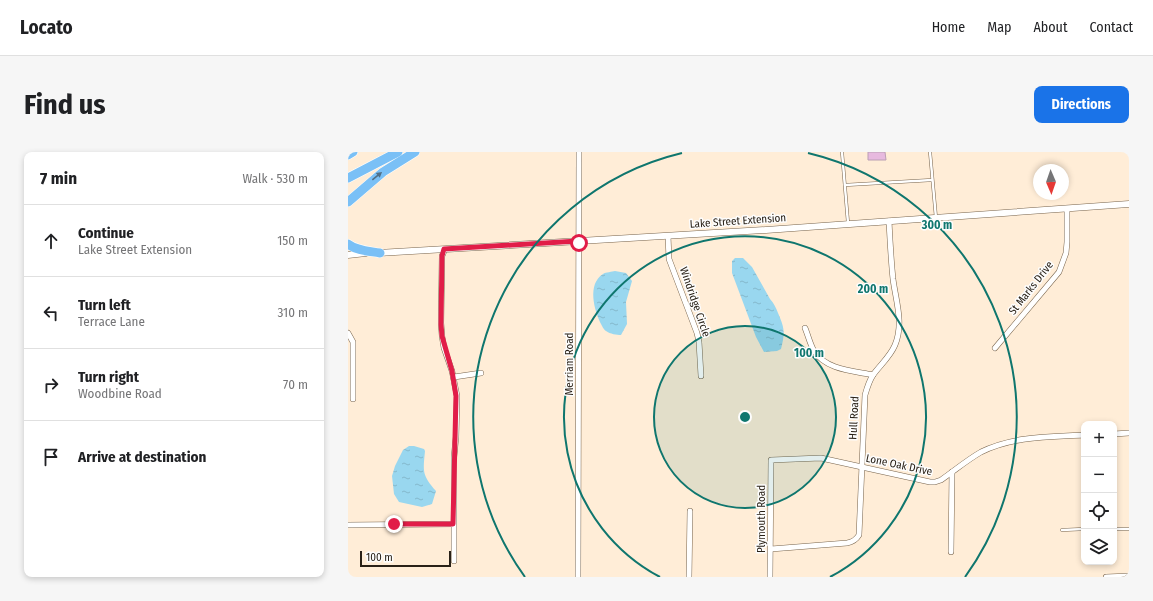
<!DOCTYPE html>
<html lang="en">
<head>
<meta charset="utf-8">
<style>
	body { margin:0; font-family:"Fira Sans Condensed",sans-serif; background:#f6f6f6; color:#202124 }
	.controls { position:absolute; right:12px; bottom:12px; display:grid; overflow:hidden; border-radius:8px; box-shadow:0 2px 6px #0003 }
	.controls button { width:36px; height:36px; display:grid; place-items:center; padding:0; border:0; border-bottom:1px solid #e0e0e0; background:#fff; color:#202124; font:20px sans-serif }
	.compass { position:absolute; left:685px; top:12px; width:36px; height:36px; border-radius:50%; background:#fff; box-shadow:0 2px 6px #0003; rotate:178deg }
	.scale { position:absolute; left:12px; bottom:10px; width:91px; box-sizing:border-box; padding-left:4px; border:2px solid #292117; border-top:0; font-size:11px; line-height:14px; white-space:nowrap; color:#292117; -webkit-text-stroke:3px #fdfdfd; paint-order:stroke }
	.stop { position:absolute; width:12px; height:12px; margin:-9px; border:3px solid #e11d48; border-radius:50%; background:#fff }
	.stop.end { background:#e11d48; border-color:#fff; box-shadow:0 1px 4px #0008 }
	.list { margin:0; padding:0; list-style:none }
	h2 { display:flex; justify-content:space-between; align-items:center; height:52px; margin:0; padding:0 16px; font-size:17px }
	h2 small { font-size:13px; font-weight:400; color:#757577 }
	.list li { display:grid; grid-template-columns:26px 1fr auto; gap:12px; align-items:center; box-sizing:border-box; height:72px; padding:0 16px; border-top:1px solid #e0e0e0 }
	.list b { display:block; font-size:15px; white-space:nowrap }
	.list p { margin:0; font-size:13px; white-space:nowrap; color:#757577 }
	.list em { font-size:13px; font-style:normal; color:#757577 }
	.icon { flex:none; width:22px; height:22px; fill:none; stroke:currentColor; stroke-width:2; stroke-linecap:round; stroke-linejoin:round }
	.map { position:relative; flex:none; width:781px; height:425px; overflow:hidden; border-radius:8px }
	header { display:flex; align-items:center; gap:24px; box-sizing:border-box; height:56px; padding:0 20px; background:#fff; border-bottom:1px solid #e0e0e0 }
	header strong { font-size:19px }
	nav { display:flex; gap:22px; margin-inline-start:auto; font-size:14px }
	.intro { display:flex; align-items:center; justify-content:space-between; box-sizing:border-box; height:96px; padding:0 24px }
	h1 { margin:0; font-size:28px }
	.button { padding:10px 18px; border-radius:8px; background:#1a73e8; color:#fff; font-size:14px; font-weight:700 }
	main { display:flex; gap:24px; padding:0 24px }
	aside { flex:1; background:#fff; border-radius:8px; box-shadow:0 2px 6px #0003 }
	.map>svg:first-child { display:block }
</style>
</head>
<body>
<header>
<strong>Locato</strong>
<nav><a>Home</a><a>Map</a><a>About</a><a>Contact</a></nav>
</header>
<div class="intro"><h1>Find us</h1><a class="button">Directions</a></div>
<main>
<aside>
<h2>7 min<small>Walk · 530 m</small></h2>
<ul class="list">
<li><svg class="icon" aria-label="ahead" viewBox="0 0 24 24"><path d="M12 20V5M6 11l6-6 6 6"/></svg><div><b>Continue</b><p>Lake Street Extension</p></div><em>150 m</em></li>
<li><svg class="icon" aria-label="left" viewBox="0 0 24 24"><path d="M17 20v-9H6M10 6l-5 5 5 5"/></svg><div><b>Turn left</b><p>Terrace Lane</p></div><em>310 m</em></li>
<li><svg class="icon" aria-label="right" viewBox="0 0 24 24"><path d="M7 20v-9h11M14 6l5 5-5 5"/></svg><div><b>Turn right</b><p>Woodbine Road</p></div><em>70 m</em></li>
<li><svg class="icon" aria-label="arrive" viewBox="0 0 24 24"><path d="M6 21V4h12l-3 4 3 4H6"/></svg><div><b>Arrive at destination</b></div></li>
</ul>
</aside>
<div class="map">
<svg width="781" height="425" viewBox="0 0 781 425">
	<defs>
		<pattern id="water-ripples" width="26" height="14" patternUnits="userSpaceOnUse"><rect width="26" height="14" fill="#99d7ef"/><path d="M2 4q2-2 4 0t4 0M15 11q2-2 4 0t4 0" fill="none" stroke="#84b8cc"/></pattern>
	</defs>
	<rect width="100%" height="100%" fill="#ffedd7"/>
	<g fill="url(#water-ripples)">
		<path d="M387,106h8l9,9 18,32c4,4 6,9 8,14 7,16 7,20 3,36l-4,2 -13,1 -8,-15 -24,-64v-12z"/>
		<path d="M267,119l11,2 6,8 -6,21 1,22 -6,11c-4,0 -11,-1 -15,-4 -2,-1 -4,-5 -5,-7 -7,-14 -14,-40 2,-50 3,-2 9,-2 12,-3z"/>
		<path d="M61,294h5l10,3 1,2c-2,21 -3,24 11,40l-4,13 -10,3 -23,-5 -5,-8 -2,-18 3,-10 8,-16z"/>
	</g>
	<path fill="#e7b9df" stroke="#ba9fb4" d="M520,0h17l1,8h-18z"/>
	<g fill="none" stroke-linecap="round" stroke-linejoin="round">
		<defs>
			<g id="service">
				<path d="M494,0l6,71"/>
				<path d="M582,0l6,66"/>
				<path d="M497,33l87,-5"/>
				<path d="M766,377h15"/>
				<path d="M714,378l22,-1"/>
			</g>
			<g id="minor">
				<path d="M320,84l1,23 28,74 2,9 2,34"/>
				<path d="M97,97l-3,7 -1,67 1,13 2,12 8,23 5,25 -1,41 -2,20v104"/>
				<path d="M457,176c3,7 5,16 9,23 12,19 40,20 59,24"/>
				<path d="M0,181l5,9v57"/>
				<path d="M647,196l64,-76 7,-19 1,-11v-33"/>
				<path d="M106,225l27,-4"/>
				<path d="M766,282l15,-1"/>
				<path d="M0,373l105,-1"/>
				<path d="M423,397l76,-6c6,-1 9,-3 12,-8l6,-140c2,-7 4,-14 8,-20 7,-10 17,-18 22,-30 9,-22 1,-43 -2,-66 -2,-19 -3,-38 -4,-58"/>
				<path d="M603,400l1,-80"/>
				<path d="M230,425l1,-425"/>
				<path d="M341,425l1,-66"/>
				<path d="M422,425l1,-117 50,-2 109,24h5l6,-2c13,-9 26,-20 40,-28 32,-16 68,-15 103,-17"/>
				<path d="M758,425l23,-1"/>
			</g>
			<g id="tertiary">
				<path d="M30,101l388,-23 363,-26"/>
				<path d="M0,103l18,-2"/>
			</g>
			<g id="trunk">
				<path d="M0,3l5,-3"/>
				<path d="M0,26l50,-26"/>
				<path d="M0,50l35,-30 32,-20"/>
				<path d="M0,92c9,7 21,7 32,9"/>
			</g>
		</defs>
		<use href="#service" stroke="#78644c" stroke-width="3.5"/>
		<use href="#minor" stroke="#78644c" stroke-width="6"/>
		<use href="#tertiary" stroke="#78644c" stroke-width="7"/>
		<use href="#trunk" stroke="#fff" stroke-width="10"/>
		<use href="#service" stroke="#fff" stroke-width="2.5"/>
		<use href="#minor" stroke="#fff" stroke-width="5"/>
		<use href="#tertiary" stroke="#fff" stroke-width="6"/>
		<use href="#trunk" stroke="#7ac0f6" stroke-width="9"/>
	</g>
	<defs><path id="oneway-solid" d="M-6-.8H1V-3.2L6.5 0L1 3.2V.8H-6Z"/></defs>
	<use fill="#527086" href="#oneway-solid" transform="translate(29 24) rotate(-39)"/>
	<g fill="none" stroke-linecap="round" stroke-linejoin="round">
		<path stroke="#e11d48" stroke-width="5" d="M46,372h59l3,-128 -4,-25 -10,-35 -1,-12 1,-68 2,-7 134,-8 1,2"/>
	</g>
	<circle cx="397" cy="265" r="91" fill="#0f766e" fill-opacity=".12"/>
	<g fill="none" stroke="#0f766e" stroke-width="2">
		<circle cx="397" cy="265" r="91"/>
		<path d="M312 425A181 181 0 1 1 482 425"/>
		<path d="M177 425A272 272 0 0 1 334 1M460 1A272 272 0 0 1 617 425"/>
	</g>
	<g text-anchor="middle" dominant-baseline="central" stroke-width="3" stroke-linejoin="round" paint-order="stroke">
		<g font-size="11" fill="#292117" stroke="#fdfdfd">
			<text transform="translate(390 69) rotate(-4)">Lake Street Extension</text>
			<text transform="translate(683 136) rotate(-52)">St Marks Drive</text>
			<text transform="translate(347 150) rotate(71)">Windridge Circle</text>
			<text transform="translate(221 212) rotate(-90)">Merriam Road</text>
			<text transform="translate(506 266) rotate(-87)">Hull Road</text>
			<text transform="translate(551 313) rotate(12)">Lone Oak Drive</text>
			<text transform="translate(413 367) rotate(-90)">Plymouth Road</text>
		</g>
	</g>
	<circle cx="397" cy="265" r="6" fill="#0f766e" stroke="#fdfdfd" stroke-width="2"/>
	<g font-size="12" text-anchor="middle" font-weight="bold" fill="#0f766e" stroke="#fdfdfd" stroke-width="3" stroke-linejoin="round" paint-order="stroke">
		<text x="589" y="77">300 m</text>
		<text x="525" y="141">200 m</text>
		<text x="461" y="205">100 m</text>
	</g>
</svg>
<div class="controls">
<button>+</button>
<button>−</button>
<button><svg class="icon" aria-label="locate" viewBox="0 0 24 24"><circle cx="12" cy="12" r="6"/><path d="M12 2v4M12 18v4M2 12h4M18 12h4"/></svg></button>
<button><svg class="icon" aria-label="layers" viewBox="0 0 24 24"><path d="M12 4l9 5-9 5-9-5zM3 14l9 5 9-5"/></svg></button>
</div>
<svg class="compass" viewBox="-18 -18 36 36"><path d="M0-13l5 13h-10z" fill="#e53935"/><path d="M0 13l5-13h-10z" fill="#757577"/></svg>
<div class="scale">100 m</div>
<div class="stop" style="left:231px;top:91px"></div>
<div class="stop end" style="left:46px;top:372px"></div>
</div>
</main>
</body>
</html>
